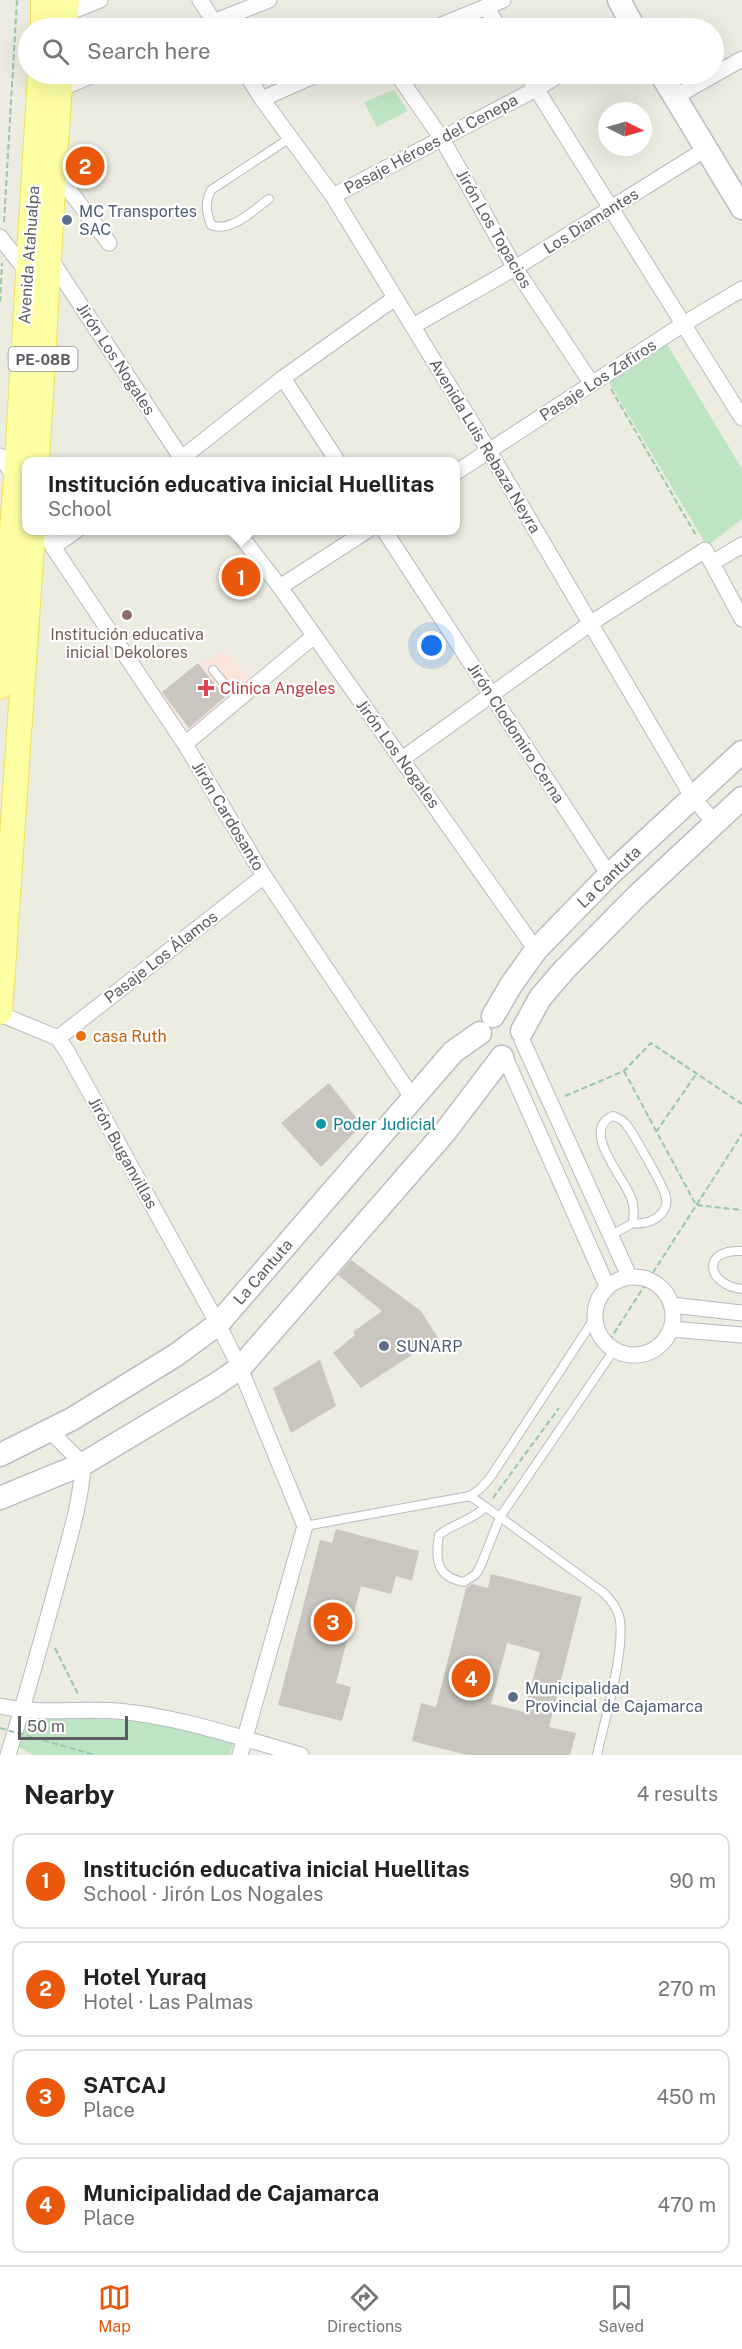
<!DOCTYPE html>
<html lang="en">
<head>
<meta charset="utf-8">
<style>
	body { margin:0; font-family:"Public Sans",sans-serif; background:#f6f6f6; color:#222 }
	.compass { position:absolute; left:598px; top:102px; width:54px; height:54px; border-radius:50%; background:#fff; box-shadow:0 6px 24px #0002; rotate:95deg }
	.scale { position:absolute; left:18px; bottom:15px; width:110px; box-sizing:border-box; padding-left:6px; border:3px solid #5a5c62; border-top:0; font-size:16px; line-height:21px; white-space:nowrap; color:#5a5c62; -webkit-text-stroke:4px #fff; paint-order:stroke }
	.you { position:absolute; left:432px; top:646px; width:21px; height:21px; margin:-15px; border:4px solid #fff; border-radius:50%; background:#1a73e8; box-shadow:0 0 0 9px #1a73e833 }
	.badge { display:grid; place-items:center; width:39px; height:39px; border-radius:50%; background:#ea580c; color:#fff; font-size:20px; font-weight:700 }
	.pin { position:absolute; translate:-50% -50%; border:3px solid #fff; box-shadow:0 2px 6px #0006 }
	.popup { position:absolute; left:22px; top:457px; width:438px; height:78px; box-sizing:border-box; display:grid; place-content:center; border-radius:12px; background:#fff; filter:drop-shadow(0 2px 4px #0005); font-size:20px; white-space:nowrap; color:#767676 }
	.popup b { font-size:22px; color:#222 }
	.popup::after { content:''; position:absolute; left:50%; top:100%; margin-left:-12px; border:12px solid transparent; border-top-color:#fff }
	.list { margin:0; padding:0; list-style:none }
	h2 { display:flex; justify-content:space-between; align-items:center; height:78px; margin:0; padding:0 24px; font-size:26px }
	h2 small { font-size:20px; font-weight:400; color:#767676 }
	.list li { display:grid; grid-template-columns:39px 1fr auto; gap:18px; align-items:center; box-sizing:border-box; height:96px; margin:0 12px 12px; padding:0 12px; border:2px solid #e0e0e0; border-radius:12px }
	.list b { display:block; font-size:22px; white-space:nowrap }
	.list p { margin:0; font-size:20px; white-space:nowrap; color:#767676 }
	.list em { font-size:20px; font-style:normal; color:#767676 }
	.icon { flex:none; width:33px; height:33px; fill:none; stroke:currentColor; stroke-width:2; stroke-linecap:round; stroke-linejoin:round }
	.map { position:relative; flex:none; width:742px; height:1755px; overflow:hidden }
	.search { position:absolute; background:#fff; box-shadow:0 6px 24px #0002; left:18px; right:18px; top:18px; height:66px; display:flex; align-items:center; gap:15px; box-sizing:border-box; padding:0 21px; border-radius:33px; color:#767676; font-size:22px }
	.sheet { height:510px; background:#fff }
	nav { display:flex; justify-content:space-around; align-items:center; box-sizing:border-box; height:84px; border-top:2px solid #e0e0e0; background:#fff; font-size:16px; color:#767676 }
	nav a { display:grid; justify-items:center; gap:3px }
	nav .on { color:#ea580c }
	.map>svg:first-child { display:block }
</style>
</head>
<body>
<div class="map">
<svg width="742" height="1755" viewBox="0 0 742 1755">
	<rect width="100%" height="100%" fill="#edece1"/>
	<path fill="#fbe4dc" d="M224,649l27,34 -60,48 -30,-37 44,-36 3,4z"/>
	<g fill="#bde5c4">
		<path d="M394,90l14,21 -31,16 -13,-25z"/>
		<path d="M667,344l75,125v50l-35,27 -98,-164z"/>
		<path d="M94,1705l142,28 -6,22h-197l-16,-9 9,-38z"/>
	</g>
	<g fill="#c8c6be" fill-rule="evenodd">
		<path d="M198,663l27,34 -36,31 -27,-36z"/>
		<path d="M329,1083l33,42 -41,42 -40,-44z"/>
		<path d="M351,1260l70,51 17,27 -77,50 -28,-35 22,-18 -2,-3 29,-21 -44,-36z"/>
		<path d="M320,1360l16,46 -45,27 -18,-45z"/>
		<path d="M336,1529l83,22 -7,30 -16,-5 -5,18 -30,-8 -25,97 15,4 -9,34 -64,-16 42,-165 12,3z"/>
		<path d="M491,1574l91,23 -33,130 27,6 -6,22h-103l-55,-14 9,-38 15,4 30,-119 6,-4 16,4zM507,1643l33,9 -16,60 -33,-8z"/>
	</g>
	<g fill="none" stroke-linecap="round" stroke-linejoin="round">
		<defs>
			<g id="lane">
				<path d="M269,199c-17,12 -38,34 -58,26 -5,-14 -6,-22 0,-35l79,-52"/>
				<path d="M213,670l25,30"/>
				<path d="M610,1236l23,-13c1,-8 1,-16 -1,-23 -7,-22 -53,-70 -19,-84 5,2 9,3 12,7 7,8 37,61 40,71 7,19 -15,32 -32,29"/>
				<path d="M742,1251c-42,-2 -35,34 0,38"/>
				<path d="M470,1496l30,21 -19,48 -5,9 -12,8c-28,-5 -29,-23 -25,-47 15,-12 30,-13 47,-28"/>
				<path d="M305,1526l165,-30 10,-7 10,-11 104,-159"/>
				<path d="M597,1755c7,-33 30,-110 22,-139 -3,-10 -8,-16 -15,-23l-104,-76 114,-167"/>
			</g>
			<g id="street">
				<path d="M200,0l18,28"/>
				<path d="M486,7l13,21"/>
				<path d="M65,14l35,-14"/>
				<path d="M198,28l71,-28"/>
				<path d="M434,28l69,-28"/>
				<path d="M246,74l16,25 71,97 156,255 204,347 23,26"/>
				<path d="M397,74l45,65 73,129 77,116"/>
				<path d="M527,74l215,344"/>
				<path d="M60,89l35,-15"/>
				<path d="M675,97l67,-38"/>
				<path d="M262,99l56,-25"/>
				<path d="M54,170l55,73"/>
				<path d="M333,196l203,-107 25,-15"/>
				<path d="M0,237l27,35"/>
				<path d="M49,257l135,205"/>
				<path d="M413,326l102,-58 191,-119"/>
				<path d="M283,378l55,84"/>
				<path d="M0,456l16,22"/>
				<path d="M177,462l106,-84 112,-80"/>
				<path d="M455,473l230,-150 57,-34"/>
				<path d="M45,530l8,17 132,197 79,132 150,224"/>
				<path d="M236,530l44,57 256,363"/>
				<path d="M384,530l225,345"/>
				<path d="M53,547l24,-17"/>
				<path d="M712,563l30,-18"/>
				<path d="M280,587l88,-57"/>
				<path d="M185,744l129,-108"/>
				<path d="M402,759l189,-136 114,-73 37,69"/>
				<path d="M0,1014l58,24 10,15 150,271 22,44 65,158 -65,229"/>
				<path d="M58,1038l206,-162"/>
				<path d="M522,1040l107,236"/>
				<path d="M505,1057l102,229"/>
				<circle cx="634" cy="1316" r="39"/>
				<path d="M672,1305l70,8"/>
				<path d="M671,1329l71,6"/>
				<path d="M0,1706c39,9 79,2 118,5 63,6 123,27 183,44"/>
				<path d="M8,1755c18,-57 34,-116 50,-174 10,-39 23,-77 25,-117l-33,-33"/>
			</g>
			<g id="secondary">
				<path d="M619,0l15,28"/>
				<path d="M661,74l81,134"/>
				<path d="M493,1016l18,-31 25,-35 73,-75 133,-123"/>
				<path d="M522,1031l18,-33 24,-28 74,-75 104,-97"/>
				<path d="M0,1455l72,-36 104,-64 42,-31 235,-272 27,-19"/>
				<path d="M0,1498l83,-34 132,-79 25,-17 205,-236 57,-75"/>
			</g>
			<g id="primary">
				<path d="M43,0v28"/>
				<path d="M64,28l3,-28"/>
				<path d="M37,462l17,-292 7,-96"/>
				<path d="M0,687l16,-210 24,-403"/>
				<path d="M0,1012l33,-482"/>
			</g>
		</defs>
		<use href="#lane" stroke="#b9bac0" stroke-width="10"/>
		<use href="#street" stroke="#b9bac0" stroke-width="17"/>
		<use href="#secondary" stroke="#babcc3" stroke-width="25"/>
		<use href="#primary" stroke="#f2e155" stroke-width="26"/>
		<g stroke="#96c6ac" stroke-width="2" stroke-dasharray="6 3" stroke-linecap="butt">
			<path d="M4,222l13,-222"/>
			<path d="M0,302l2,-39"/>
			<path d="M611,389l86,148"/>
			<path d="M624,1071l72,134 46,5"/>
			<path d="M565,1096l59,-25 27,-28 91,61"/>
			<path d="M656,1132l41,-59"/>
			<path d="M609,1341l133,-207"/>
			<path d="M493,1498l66,-90"/>
			<path d="M55,1648l24,48"/>
		</g>
		<use href="#lane" stroke="#fff" stroke-width="8"/>
		<use href="#street" stroke="#fff" stroke-width="15"/>
		<use href="#secondary" stroke="#fff" stroke-width="22"/>
		<use href="#primary" stroke="#feffa4" stroke-width="24"/>
		<path stroke="#96c6ac" stroke-width="2" stroke-dasharray="6 3" stroke-linecap="butt" d="M0,1728l95,27"/>
	</g>
	<g fill="#5c6f8a" stroke="#fff" stroke-width="2">
		<circle cx="67" cy="220" r="6"/>
		<circle cx="384" cy="1346" r="6"/>
		<circle cx="513" cy="1697" r="6"/>
	</g>
	<circle fill="#8d6e63" stroke="#fff" stroke-width="2" cx="127" cy="615" r="6"/>
	<path fill="#e0444e" stroke="#fff" stroke-width="2" d="M203 679h6v6h6v6h-6v6h-6v-6h-6v-6h6z"/>
	<circle fill="#e8710a" stroke="#fff" stroke-width="2" cx="81" cy="1036" r="6"/>
	<circle fill="#0f9aa8" stroke="#fff" stroke-width="2" cx="321" cy="1124" r="6"/>
	<g text-anchor="middle" dominant-baseline="central" stroke-width="4.5" stroke-linejoin="round" paint-order="stroke">
		<rect fill="#fff" stroke="#8c8d91" stroke-width="1.5" x="8.5" y="347" width="69" height="24" rx="4.5"/>
		<g font-size="15" font-weight="bold" fill="#5a5c62">
			<text x="43" y="359">PE-08B</text>
		</g>
		<g font-size="16" fill="#5a5c62" stroke="#fff">
			<text transform="translate(431 144) rotate(-28)">Pasaje Héroes del Cenepa</text>
			<text transform="translate(591 221) rotate(-32)">Los Diamantes</text>
			<text transform="translate(494 229) rotate(60)">Jirón Los Topacios</text>
			<text transform="translate(29 255) rotate(-86)">Avenida Atahualpa</text>
			<text transform="translate(116 359) rotate(57)">Jirón Los Nogales</text>
			<text transform="translate(598 380) rotate(-33)">Pasaje Los Zafiros</text>
			<text transform="translate(485 446) rotate(59)">Avenida Luis Rebaza Neyra</text>
			<text transform="translate(516 733) rotate(57)">Jirón Clodomiro Cerna</text>
			<text transform="translate(398 754) rotate(54)">Jirón Los Nogales</text>
			<text transform="translate(228 816) rotate(59)">Jirón Cardosanto</text>
			<text transform="translate(609 877) rotate(-44)">La Cantuta</text>
			<text transform="translate(161 957) rotate(-38)">Pasaje Los Álamos</text>
			<text transform="translate(123 1153) rotate(61)">Jirón Buganvillas</text>
			<text transform="translate(263 1272) rotate(-49)">La Cantuta</text>
		</g>
		<g font-size="16" fill="#4e5e75" stroke="#fff" text-anchor="start">
			<text x="79" y="211">MC Transportes<tspan x="79" dy="18">SAC</tspan></text>
			<text x="396" y="1346">SUNARP</text>
			<text x="525" y="1688">Municipalidad<tspan x="525" dy="18">Provincial de Cajamarca</tspan></text>
		</g>
		<g font-size="16" fill="#785e54" stroke="#fff">
			<text x="127" y="634">Institución educativa<tspan x="127" dy="18">inicial Dekolores</tspan></text>
		</g>
		<g font-size="16" fill="#be3a42" stroke="#fff" text-anchor="start">
			<text x="220" y="688">Clinica Angeles</text>
		</g>
		<g font-size="16" fill="#c56008" stroke="#fff" text-anchor="start">
			<text x="93" y="1036">casa Ruth</text>
		</g>
		<g font-size="16" fill="#0d838f" stroke="#fff" text-anchor="start">
			<text x="333" y="1124">Poder Judicial</text>
		</g>
	</g>
</svg>
<svg class="compass" viewBox="-18 -18 36 36"><path d="M0-13l5 13h-10z" fill="#e53935"/><path d="M0 13l5-13h-10z" fill="#767676"/></svg>
<div class="scale">50 m</div>
<div class="you"></div>
<div class="pin badge" style="left:241px;top:577px">1</div>
<div class="popup"><b>Institución educativa inicial Huellitas</b>School</div>
<div class="pin badge" style="left:85px;top:166px">2</div>
<div class="pin badge" style="left:333px;top:1622px">3</div>
<div class="pin badge" style="left:471px;top:1678px">4</div>
<div class="search"><svg class="icon" aria-label="search" viewBox="0 0 24 24"><circle cx="10" cy="10" r="6"/><path d="M15 15l6 6"/></svg>Search here</div>
</div>
<section class="sheet">
<h2>Nearby<small>4 results</small></h2>
<ul class="list">
<li><span class="badge">1</span><div><b>Institución educativa inicial Huellitas</b><p>School · Jirón Los Nogales</p></div><em>90 m</em></li>
<li><span class="badge">2</span><div><b>Hotel Yuraq</b><p>Hotel · Las Palmas</p></div><em>270 m</em></li>
<li><span class="badge">3</span><div><b>SATCAJ</b><p>Place</p></div><em>450 m</em></li>
<li><span class="badge">4</span><div><b>Municipalidad de Cajamarca</b><p>Place</p></div><em>470 m</em></li>
</ul>
</section>
<nav>
<a class="on"><svg class="icon" aria-label="map" viewBox="0 0 24 24"><path d="M3 6l6-2 6 2 6-2v14l-6 2-6-2-6 2zM9 4v14M15 6v14"/></svg>Map</a>
<a><svg class="icon" aria-label="directions" viewBox="0 0 24 24"><path d="M12 3l9 9-9 9-9-9zM9 14v-3h6M13 9l2 2-2 2"/></svg>Directions</a>
<a><svg class="icon" aria-label="saved" viewBox="0 0 24 24"><path d="M7 4h10v16l-5-4-5 4z"/></svg>Saved</a>
</nav>
</body>
</html>
